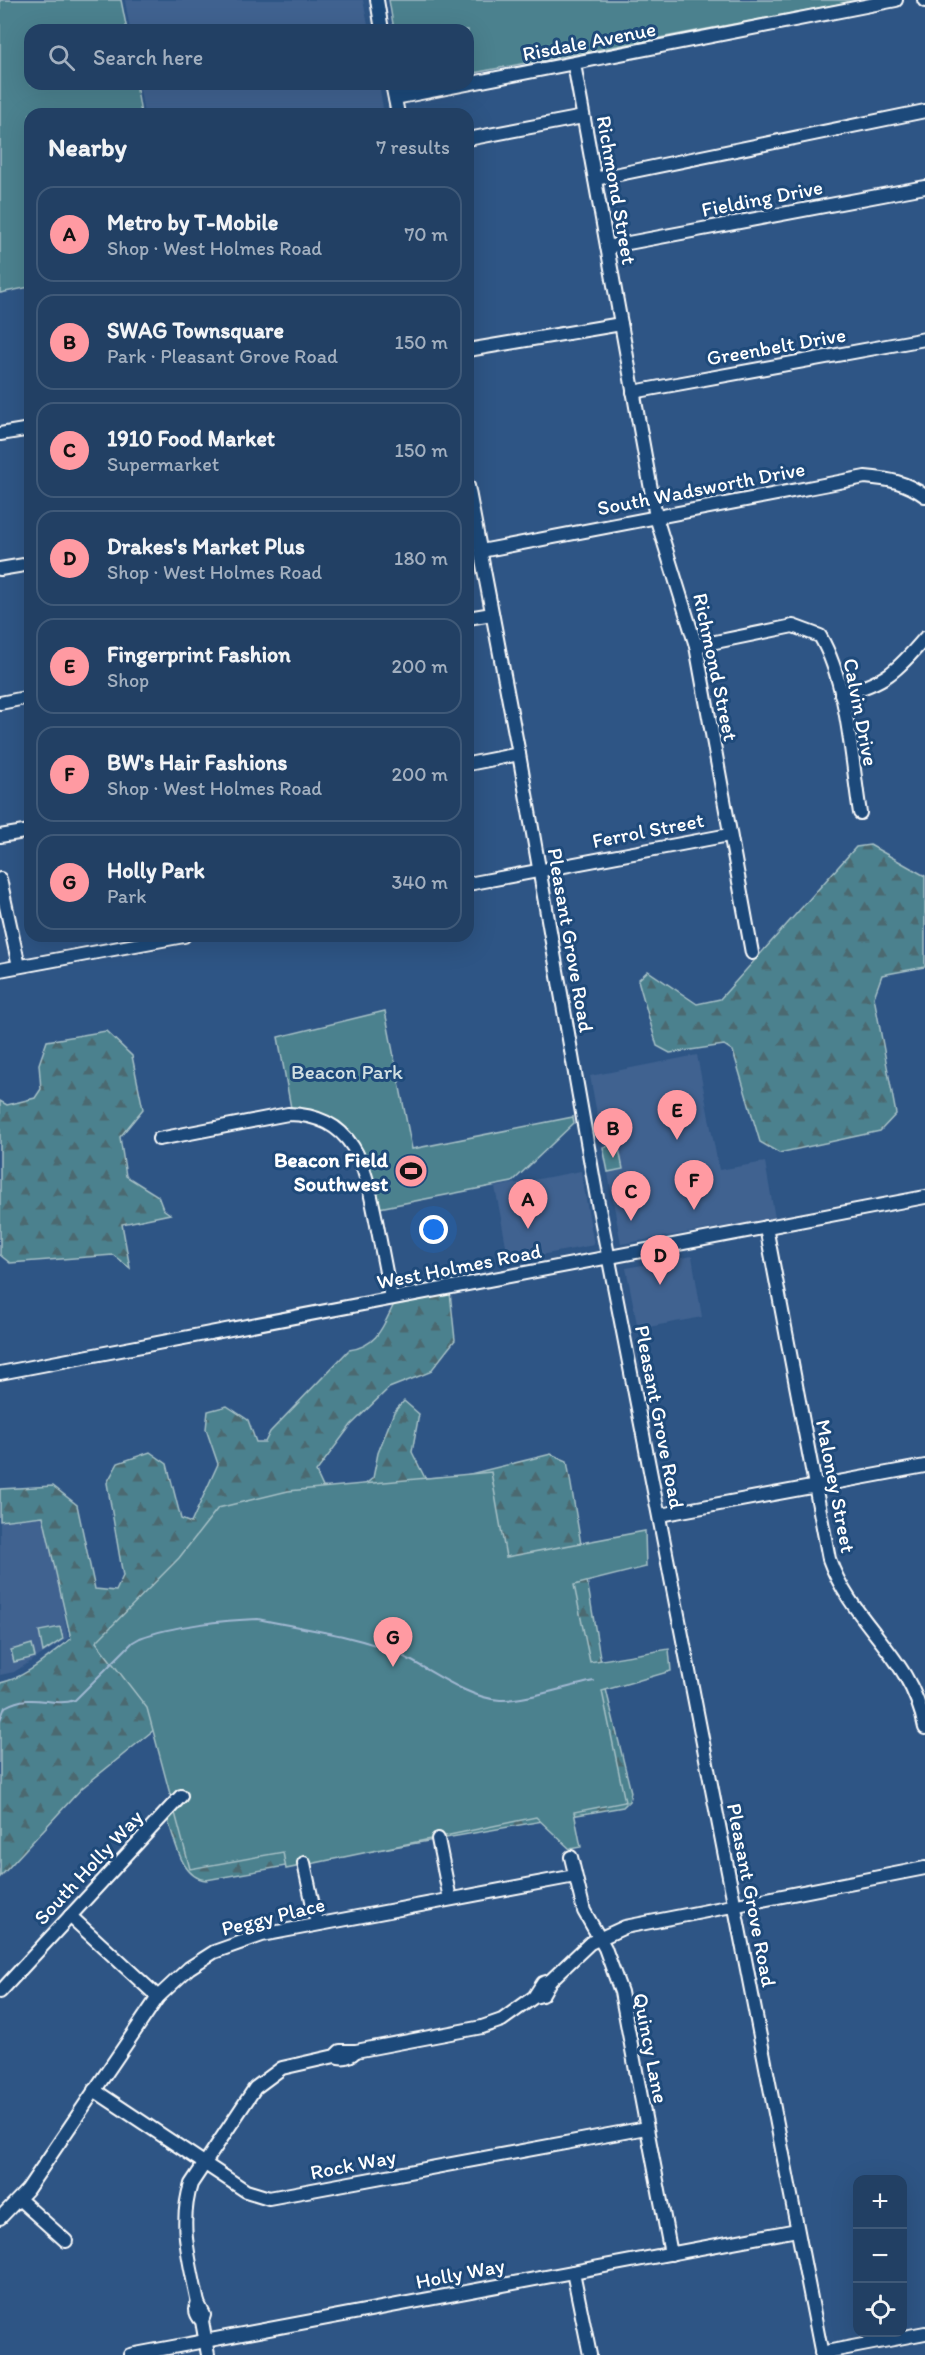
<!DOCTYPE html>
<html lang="en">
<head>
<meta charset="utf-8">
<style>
	body { margin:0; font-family:Itim,sans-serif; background:#2a476a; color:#f1f3f6 }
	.controls { position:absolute; right:18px; bottom:18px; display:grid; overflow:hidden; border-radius:12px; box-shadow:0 6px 24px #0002 }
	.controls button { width:54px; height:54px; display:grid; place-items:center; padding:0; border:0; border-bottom:2px solid #3f5978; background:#224064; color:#f1f3f6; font:30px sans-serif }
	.you { position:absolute; left:434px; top:1230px; width:21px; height:21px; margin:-15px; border:4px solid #fff; border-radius:50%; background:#1a73e8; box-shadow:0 0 0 9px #1a73e833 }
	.badge { display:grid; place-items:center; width:39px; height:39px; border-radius:50%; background:#ff9aa2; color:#111; font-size:20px; font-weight:700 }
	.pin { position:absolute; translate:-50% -50px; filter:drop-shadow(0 2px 3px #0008) }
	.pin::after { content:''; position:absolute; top:32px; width:21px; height:18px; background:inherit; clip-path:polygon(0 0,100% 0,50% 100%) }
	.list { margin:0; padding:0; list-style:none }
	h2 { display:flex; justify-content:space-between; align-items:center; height:78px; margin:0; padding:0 24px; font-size:26px }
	h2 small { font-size:20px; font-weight:400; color:#a2afbf }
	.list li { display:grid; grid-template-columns:39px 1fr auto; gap:18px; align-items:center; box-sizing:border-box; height:96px; margin:0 12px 12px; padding:0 12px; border:2px solid #3f5978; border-radius:18px }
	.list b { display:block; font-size:22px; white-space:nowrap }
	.list p { margin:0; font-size:20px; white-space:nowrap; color:#a2afbf }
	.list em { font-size:20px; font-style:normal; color:#a2afbf }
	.icon { flex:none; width:33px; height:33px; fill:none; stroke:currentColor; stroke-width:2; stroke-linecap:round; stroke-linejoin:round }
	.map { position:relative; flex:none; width:925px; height:2355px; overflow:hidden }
	.search { position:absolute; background:#224064; box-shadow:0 6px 24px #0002; left:24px; top:24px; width:450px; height:66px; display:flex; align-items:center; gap:15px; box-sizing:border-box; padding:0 21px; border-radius:18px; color:#a2afbf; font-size:22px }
	.panel { position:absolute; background:#224064; box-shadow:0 6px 24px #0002; left:24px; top:108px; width:450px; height:834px; border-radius:18px }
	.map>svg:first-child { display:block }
</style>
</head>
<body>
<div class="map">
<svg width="925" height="2355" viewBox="0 0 925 2355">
	<defs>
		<pattern id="forest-firs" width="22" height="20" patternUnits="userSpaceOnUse" patternTransform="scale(1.5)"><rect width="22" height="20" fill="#4c818e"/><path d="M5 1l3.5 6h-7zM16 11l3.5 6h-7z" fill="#4c6970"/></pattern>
	</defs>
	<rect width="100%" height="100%" fill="#2e5585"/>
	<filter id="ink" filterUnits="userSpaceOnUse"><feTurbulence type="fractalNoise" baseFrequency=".0167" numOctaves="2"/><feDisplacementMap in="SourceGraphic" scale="12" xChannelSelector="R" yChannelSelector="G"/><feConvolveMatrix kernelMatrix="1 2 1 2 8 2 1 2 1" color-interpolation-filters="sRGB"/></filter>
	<g filter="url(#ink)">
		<g fill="#3f6290">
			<path d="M125,0h238l6,30h-239z"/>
			<path d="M139,84h240l5,30h-240z"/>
			<path d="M697,1055l22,115 46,-8 10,56 -154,26 -31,-168z"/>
			<path d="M581,1171l13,74 -85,16 -14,-74z"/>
			<path d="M692,1256l10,61 -64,12 -12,-61z"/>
			<path d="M46,1515l22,123 -54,34 -14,3v-155z"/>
		</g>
		<g fill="url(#forest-firs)" stroke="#a6c0c6" stroke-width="1.5">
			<path d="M870,845l55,31v91l-43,8 -8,22 22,117 -16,17 -101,22 -19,-11 -27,-91 -9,-6 -54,8 -13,-7 -19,-66 10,-9 49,33 23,-5 136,-152z"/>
			<path d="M106,1031l26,25 11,53 -23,28 6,39 32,20 5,13 7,5 -48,10 8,44 -17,-13 -103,8 -10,-8v-154l7,4 28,-7 6,-9 -2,-25 8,-23z"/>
			<path d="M450,1292l5,48 -25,32 -41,16 -38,37 -35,47 7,15 32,5 18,-14 5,-25 16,-41 10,-11 15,13 -7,38 13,26 37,-2 89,-22 16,7 37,220 27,111 -2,9 -6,6 -417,73c-25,-2 -30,-38 -38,-59l9,-12 -22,-80 -73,59 -82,89v-194c26,-5 50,-28 71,-44l-28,-123 -43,5v-32l53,-3 24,19 18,84 21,2 7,-15 -16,-93 11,-20 32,-11 17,12 14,55 10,4 27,-59 -12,-35 2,-18 19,-5 21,14 8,22h9l5,-10 79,-82c29,-4 34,-24 46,-48z"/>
		</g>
		<g fill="#4c818e" stroke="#a6c0c6" stroke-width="1.5">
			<path d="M0,0h121l6,30h-97v54h106l5,30h-111v173l-30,6z"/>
			<path d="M389,0h472l-393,74v-44h-74z"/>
			<path d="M385,1011l27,138 161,-32 1,6 -62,59 -133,26c-10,-55 -24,-96 -88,-100l-13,-71z"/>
			<path d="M618,1144l5,25 -15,3 -5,-25z"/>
			<path d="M491,1472l15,85 139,-26 1,36 -72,18 16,77 79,-13 2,22 -69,20 23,111 -51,10 7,35 -11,2 -34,-32 -250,52 -3,-17 -93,17 -43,-161 -51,-66 83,-84 39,-50 70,-17z"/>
			<path d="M60,1627l3,12 -20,13 -4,-21z"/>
			<path d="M32,1644l3,13 -21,5 -3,-12z"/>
		</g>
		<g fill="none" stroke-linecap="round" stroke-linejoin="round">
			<path stroke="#a0b8d1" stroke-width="2" d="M0,1720l5,-13c28,-16 47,1 70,-7l58,-58 7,-4c31,-12 85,-18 118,-19 42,9 101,17 138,34 30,13 69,45 104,47 24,1 68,-14 94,-19"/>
			<defs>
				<g id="minor">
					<path d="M377,0l5,30"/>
					<path d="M924,0l1,1"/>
					<path d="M574,64l82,453 40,129 56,307"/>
					<path d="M392,84l6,30"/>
					<path d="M395,98l501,-98"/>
					<path d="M468,139l115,-22"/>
					<path d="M595,179l330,-68"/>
					<path d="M607,247l318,-60"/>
					<path d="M468,350l153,-26"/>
					<path d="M633,392l292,-53"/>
					<path d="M0,434l30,-5"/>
					<path d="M468,486l51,268 77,439 226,1162"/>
					<path d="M481,551l384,-74c24,2 41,5 60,19"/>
					<path d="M0,569l30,-5"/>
					<path d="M468,618l24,-4"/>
					<path d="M696,646l97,-20 27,10c28,48 31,121 40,177"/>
					<path d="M841,694c44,-11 55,-22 84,-56"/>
					<path d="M0,703l30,-6"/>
					<path d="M468,764l51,-10"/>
					<path d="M0,836l30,-5"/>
					<path d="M0,879l19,87"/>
					<path d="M468,884l261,-49"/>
					<path d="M0,970l184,-34"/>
					<path d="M159,1139l129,-25c67,1 77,52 88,106 5,26 10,52 15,78"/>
					<path d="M766,1227l63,332c24,67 82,95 96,169"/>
					<path d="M0,1373l925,-176"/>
					<path d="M660,1515l265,-49"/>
					<path d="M438,1839l12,60"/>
					<path d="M571,1857l13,54 21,37 16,44 50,262"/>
					<path d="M304,1863l13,61"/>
					<path d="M70,1916l88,81"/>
					<path d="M550,1981l40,-38 35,-16 300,-59"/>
					<path d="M0,1992l181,-196"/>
					<path d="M356,2051l126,-24 20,-7 32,-23 8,-2 8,-14 -7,2 -9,14"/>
					<path d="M94,2090l152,101 23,7 377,-70"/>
					<path d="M19,2199l47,42"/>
					<path d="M0,2218l27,-28 131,-193 31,-29 25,-16 48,-17 313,-59"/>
					<path d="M573,2272l17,83"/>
					<path d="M198,2303c-8,-41 -20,-78 -7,-119l64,-96 27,-20 53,-12 5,-5h16c-7,7 -13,8 -21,5"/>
					<path d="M202,2321c-6,-6 -8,-11 -4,-18l6,12 -2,6 6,34"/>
					<path d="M821,2353l104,-20"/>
					<path d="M130,2355l667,-125"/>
				</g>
			</defs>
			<use href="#minor" stroke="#fff" stroke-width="16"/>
			<use href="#minor" stroke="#1f4a7a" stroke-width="12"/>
		</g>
	</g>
	<defs>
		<symbol id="stadium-disc" viewBox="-11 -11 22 22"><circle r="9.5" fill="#ff9aa2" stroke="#1f4a7a"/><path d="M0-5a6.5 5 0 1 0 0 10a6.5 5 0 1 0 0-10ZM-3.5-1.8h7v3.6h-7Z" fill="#111"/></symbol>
	</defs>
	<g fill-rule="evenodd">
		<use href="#stadium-disc" x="392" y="1152" width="38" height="38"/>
	</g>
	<g text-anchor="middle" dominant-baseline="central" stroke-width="6" stroke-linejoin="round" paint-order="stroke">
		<g font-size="21" fill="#fff" stroke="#1f4a7a">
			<text transform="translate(589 41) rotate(-11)">Risdale Avenue</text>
			<text transform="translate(617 190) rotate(80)">Richmond Street</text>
			<text transform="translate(762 198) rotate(-11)">Fielding Drive</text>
			<text transform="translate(776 346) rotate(-10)">Greenbelt Drive</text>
			<text transform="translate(701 488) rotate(-11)">South Wadsworth Drive</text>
			<text transform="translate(716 667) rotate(78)">Richmond Street</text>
			<text transform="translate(861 712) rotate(79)">Calvin Drive</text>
			<text transform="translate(648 830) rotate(-11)">Ferrol Street</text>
			<text transform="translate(571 940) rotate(80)">Pleasant Grove Road</text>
			<text transform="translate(459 1266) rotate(-11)">West Holmes Road</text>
			<text transform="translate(660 1417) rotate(79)">Pleasant Grove Road</text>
			<text transform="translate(836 1486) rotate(79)">Maloney Street</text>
			<text transform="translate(88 1867) rotate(-47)">South Holly Way</text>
			<text transform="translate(752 1895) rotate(79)">Pleasant Grove Road</text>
			<text transform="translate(273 1916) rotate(-14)">Peggy Place</text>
			<text transform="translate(651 2048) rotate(79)">Quincy Lane</text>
			<text transform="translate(353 2164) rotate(-11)">Rock Way</text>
			<text transform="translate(460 2273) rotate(-11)">Holly Way</text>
		</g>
		<g font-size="21" fill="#d2e0e3" stroke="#1f4a7a">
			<text x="347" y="1071">Beacon Park</text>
		</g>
		<g font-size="21" font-weight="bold" fill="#fff" stroke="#1f4a7a" text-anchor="end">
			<text x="388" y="1159">Beacon Field<tspan x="388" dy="24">Southwest</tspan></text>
		</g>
	</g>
</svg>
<div class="controls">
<button>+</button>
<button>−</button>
<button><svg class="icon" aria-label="locate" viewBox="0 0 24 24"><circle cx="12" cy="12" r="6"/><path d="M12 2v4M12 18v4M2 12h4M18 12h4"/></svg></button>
</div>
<div class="you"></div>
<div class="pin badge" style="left:528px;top:1229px">A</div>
<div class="pin badge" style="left:613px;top:1158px">B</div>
<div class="pin badge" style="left:631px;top:1221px">C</div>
<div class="pin badge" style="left:660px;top:1285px">D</div>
<div class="pin badge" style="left:677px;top:1140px">E</div>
<div class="pin badge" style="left:694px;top:1210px">F</div>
<div class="pin badge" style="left:393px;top:1667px">G</div>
<div class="search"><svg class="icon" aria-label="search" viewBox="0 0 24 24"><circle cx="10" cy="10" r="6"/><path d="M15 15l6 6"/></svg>Search here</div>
<section class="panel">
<h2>Nearby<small>7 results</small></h2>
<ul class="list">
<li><span class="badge">A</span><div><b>Metro by T-Mobile</b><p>Shop · West Holmes Road</p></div><em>70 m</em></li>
<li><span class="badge">B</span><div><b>SWAG Townsquare</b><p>Park · Pleasant Grove Road</p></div><em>150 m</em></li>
<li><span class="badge">C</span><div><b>1910 Food Market</b><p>Supermarket</p></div><em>150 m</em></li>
<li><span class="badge">D</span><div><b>Drakes's Market Plus</b><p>Shop · West Holmes Road</p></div><em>180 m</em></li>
<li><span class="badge">E</span><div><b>Fingerprint Fashion</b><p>Shop</p></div><em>200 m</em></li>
<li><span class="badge">F</span><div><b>BW's Hair Fashions</b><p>Shop · West Holmes Road</p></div><em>200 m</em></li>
<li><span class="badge">G</span><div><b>Holly Park</b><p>Park</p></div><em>340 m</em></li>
</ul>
</section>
</div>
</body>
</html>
